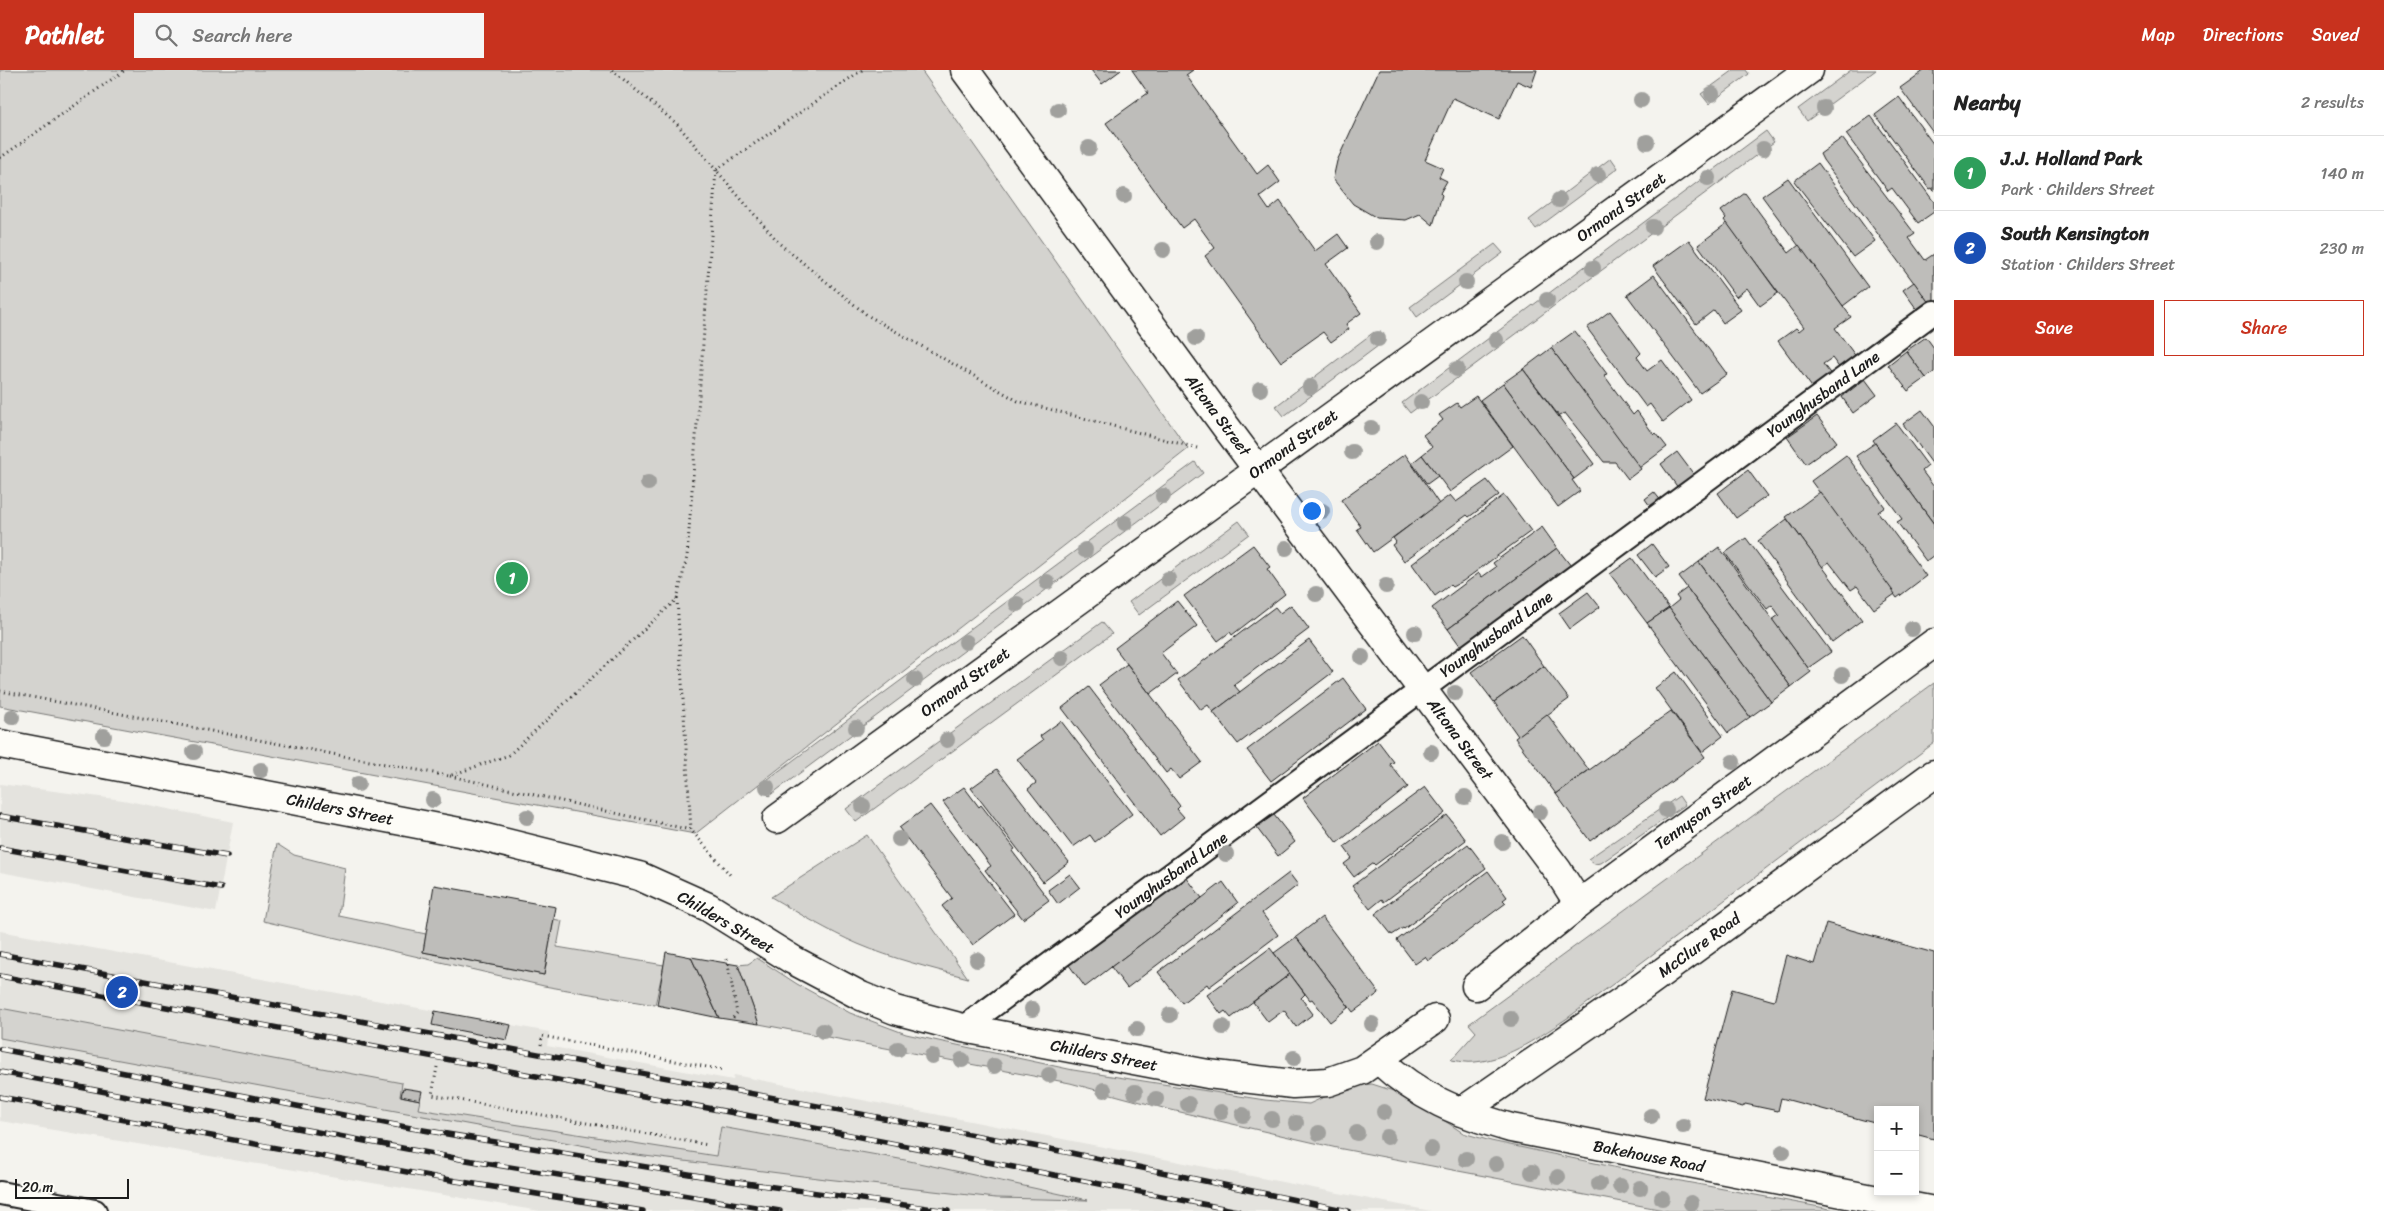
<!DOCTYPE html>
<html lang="en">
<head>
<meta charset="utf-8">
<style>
	body { margin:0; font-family:Sriracha,sans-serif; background:#f6f6f6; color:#222 }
	.controls { position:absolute; right:15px; bottom:15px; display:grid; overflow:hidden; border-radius:0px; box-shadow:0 2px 8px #0003 }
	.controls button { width:45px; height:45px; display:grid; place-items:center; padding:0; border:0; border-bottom:1px solid #e0e0e0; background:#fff; color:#222; font:25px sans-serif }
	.scale { position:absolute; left:15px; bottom:12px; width:114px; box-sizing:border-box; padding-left:5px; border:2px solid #1c1c1c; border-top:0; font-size:14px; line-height:18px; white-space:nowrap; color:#1c1c1c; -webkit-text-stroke:4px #fdfcf7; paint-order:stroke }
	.you { position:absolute; left:1311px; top:440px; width:18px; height:18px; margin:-12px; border:4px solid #fff; border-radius:50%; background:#1a73e8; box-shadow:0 0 0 8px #1a73e833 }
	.badge { display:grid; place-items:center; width:32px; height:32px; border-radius:50%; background:#c8321e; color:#fff; font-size:16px; font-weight:700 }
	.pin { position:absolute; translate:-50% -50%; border:2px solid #fff; box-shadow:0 1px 5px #0006 }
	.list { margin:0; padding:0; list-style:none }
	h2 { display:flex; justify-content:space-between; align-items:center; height:65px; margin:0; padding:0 20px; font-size:21px }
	h2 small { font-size:16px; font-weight:400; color:#767676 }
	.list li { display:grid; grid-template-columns:32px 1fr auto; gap:15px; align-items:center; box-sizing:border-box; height:75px; padding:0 20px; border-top:1px solid #e0e0e0 }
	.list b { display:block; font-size:19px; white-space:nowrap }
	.list p { margin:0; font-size:16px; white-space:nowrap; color:#767676 }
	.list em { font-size:16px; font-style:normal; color:#767676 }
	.actions { display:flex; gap:10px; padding:15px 20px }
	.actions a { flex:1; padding:11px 0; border:1px solid #c8321e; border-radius:0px; text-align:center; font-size:18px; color:#c8321e }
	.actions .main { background:#c8321e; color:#fff }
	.icon { flex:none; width:28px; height:28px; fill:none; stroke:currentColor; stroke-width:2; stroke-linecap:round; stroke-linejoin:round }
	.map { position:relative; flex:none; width:1934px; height:1141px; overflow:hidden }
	header { display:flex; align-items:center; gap:30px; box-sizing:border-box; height:70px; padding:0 25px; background:#c8321e; color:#fff }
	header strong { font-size:24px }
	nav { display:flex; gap:28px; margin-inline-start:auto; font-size:18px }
	.search { width:350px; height:45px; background:#f6f6f6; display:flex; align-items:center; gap:12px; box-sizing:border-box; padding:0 18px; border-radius:0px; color:#767676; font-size:19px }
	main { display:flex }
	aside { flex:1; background:#fff }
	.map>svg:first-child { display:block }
</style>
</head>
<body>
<header>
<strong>Pathlet</strong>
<div class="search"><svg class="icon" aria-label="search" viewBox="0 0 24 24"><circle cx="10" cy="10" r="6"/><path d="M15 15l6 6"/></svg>Search here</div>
<nav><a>Map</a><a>Directions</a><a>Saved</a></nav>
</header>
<main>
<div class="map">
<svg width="1934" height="1141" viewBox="0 0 1934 1141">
	<rect width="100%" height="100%" fill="#f4f3ee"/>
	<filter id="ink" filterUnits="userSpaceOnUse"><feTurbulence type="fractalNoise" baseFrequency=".02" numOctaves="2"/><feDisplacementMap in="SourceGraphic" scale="10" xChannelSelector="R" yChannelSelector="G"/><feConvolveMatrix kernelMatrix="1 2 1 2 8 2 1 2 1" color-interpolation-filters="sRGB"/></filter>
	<g filter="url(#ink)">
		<g fill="#e4e3de">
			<path d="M0,714l123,16 110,22 -17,90 -216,-40z"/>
			<path d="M0,861l549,101 -2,14 186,34 1,-5 697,136h-891l-540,-90z"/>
		</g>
		<g fill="#d4d3cf" stroke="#787876">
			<path d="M0,0h921l267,379 -493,385 -695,-128z"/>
			<path d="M1734,0h12l3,4 -40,30 -8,-10z"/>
			<path d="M1851,0h25l-69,51 -9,-12z"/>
			<path d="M1766,61l8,11 -364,271 -8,-10z"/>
			<path d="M1611,88l7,10 -82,61 -7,-9z"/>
			<path d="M1495,174l8,9 -86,64 -7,-10z"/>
			<path d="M1374,262l8,11 -98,73 -8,-10z"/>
			<path d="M1195,392l8,11 -434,323 -9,-11z"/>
			<path d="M1239,451l10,13 -110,81 -10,-13z"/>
			<path d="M1102,552l10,12 -256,188 -10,-13z"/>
			<path d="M1934,613v60l-365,274c-27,18 -60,42 -94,45 -8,1 -16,-1 -24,-2l25,-28 -7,-8z"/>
			<path d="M1679,726l6,9 -84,58 -7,1 -6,-5z"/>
			<path d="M867,765l101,143c-37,-10 -75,-19 -110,-34 -30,-13 -58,-30 -87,-47z"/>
			<path d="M277,774l17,11 51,13 -6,48 87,18 -3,18 121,23 10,-56 8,2 -5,26 107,18 -9,40 -111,-19 -281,-65z"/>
			<path d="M757,888l40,26 53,29 56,21 167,36 192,30 44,4 39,-18 24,-2 34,11 57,38 28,8 179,38 171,32h-172l-332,-63 -170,-39 -97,-26 -311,-59 -21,-59 10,-1z"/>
			<path d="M0,938l402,75 -2,13 20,4 -2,9 298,47 5,-29 184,33 183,40 -92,-2 -170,-19 -197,-25 -629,-116z"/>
		</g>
		<g fill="#bebdba" stroke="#1c1c1c">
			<path d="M1091,0h30l-19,14z"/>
			<path d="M1132,0h61l-7,5 71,99 11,-9 12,17 -20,15 9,13 11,-9 35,50 23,-17 10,14 -22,16 35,49 -15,11 3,5 -18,13 -8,-10 -42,30 -76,-106 10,-8 -21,-29 -12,9 -76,-105 42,-30z"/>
			<path d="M1379,0h158l-6,17 -14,-6 -18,38 -46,-21 -28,62 18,8 -4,9 8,4 -7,12 2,2 -9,30 -13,-11 -14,6 -29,-2 -24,-14 -20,-25 4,-18z"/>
			<path d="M1925,0h9v64l-34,-46z"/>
			<path d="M1899,27l35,48v46l-2,-3 -2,1 -55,-74z"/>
			<path d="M1871,46l63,86v10l-16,11 -26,-35 -4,3 -42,-57z"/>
			<path d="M1842,68l73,96 -6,4 16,22 9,-6v51l-2,2 -109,-147 -3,-6z"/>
			<path d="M1818,93l57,78 -22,16 -59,-76z"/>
			<path d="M1788,108l80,109 -25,19 -81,-110z"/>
			<path d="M1745,123l44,60 10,-8 52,72 -16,11 22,30 -16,12 -9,-12 -9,6 9,12 -18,14 -36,-49 18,-13 3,3 5,-4 -80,-107 2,-2 -5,-7z"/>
			<path d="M1727,153l51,70 -18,13 -13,-18 -11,9 -38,-52z"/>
			<path d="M1689,170l52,70 -18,13 -9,-13 -18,14 -43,-58z"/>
			<path d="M1654,205l73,99 -27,19 -73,-98z"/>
			<path d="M1914,212l18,25 -11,8 -18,-25z"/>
			<path d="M1610,241l31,42 -4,4 10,14 15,-11 29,40 -28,22 -13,-18 -4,3 -59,-79z"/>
			<path d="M1575,261l32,43 -3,1 29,40 4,-4 17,24 2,-2 11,14 -28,21 -88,-120z"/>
			<path d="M1926,267l8,11v24l-8,6 -20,-27z"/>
			<path d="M1551,278l90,121 -13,10 -13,-17h-11l-39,-49 -6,3 -36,-47z"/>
			<path d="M1906,281l20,27 -18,13 -20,-26z"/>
			<path d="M1523,299l71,95 -20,15 -71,-96z"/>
			<path d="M1865,309l12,16 -24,18 -11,-16z"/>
			<path d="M1503,313l71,96 -2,1 8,11 -22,16 -78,-107z"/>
			<path d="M1476,326l37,50 -63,46 -28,-37 10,-8 -9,-12 20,-15 -4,-5 18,-12 3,4z"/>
			<path d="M1922,340l12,16v40l-31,-42z"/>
			<path d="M1817,346l20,26 -31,22 -19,-27z"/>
			<path d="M1896,353l32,43 -6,5 12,16v37l-61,-84z"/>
			<path d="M1875,373l59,81v31l-8,6 -29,-39 5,-3 -46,-63z"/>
			<path d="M1677,382l18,24 -14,16 -20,-28z"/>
			<path d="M1405,384l34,50 -66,48 -16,-23 4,-2 -20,-27z"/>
			<path d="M1422,385l16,21 -11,8 -15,-21z"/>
			<path d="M1846,385l39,52 -7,5 48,64 -29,22 -86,-117z"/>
			<path d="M1748,400l19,26 -31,22 -18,-25z"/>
			<path d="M1487,410l12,15 -30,22 -2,-2 -63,46 -12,-16 4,-3 -3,-4 57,-43 6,7z"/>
			<path d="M1654,422l8,10 -10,7 -7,-10z"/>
			<path d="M1820,422l75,102 -21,15 -17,-23 -6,4 -22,-28 -7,5 -36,-50z"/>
			<path d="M1504,425l27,36 -68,50 -11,6 -2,-2 -15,11 -23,-32z"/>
			<path d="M1787,449l75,101 -30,22 -74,-101z"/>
			<path d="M1542,457l15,21 -109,81 -16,-21 47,-35 3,4 14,-10 -3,-4z"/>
			<path d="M1746,468l85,114 -23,16 -36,-48 7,-5 -7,-10 -5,4 -42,-56z"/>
			<path d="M1652,474l17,23 -14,10 -17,-22z"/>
			<path d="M1253,475l17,22 -3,2 18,25 -53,41 -2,-3 -12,9 -34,-45z"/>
			<path d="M1719,477l92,125 -20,15 -92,-125z"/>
			<path d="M1557,478l14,18 -62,45 3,4 -48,36 -16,-22z"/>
			<path d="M1632,488l37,50 -22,15 -37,-49z"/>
			<path d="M1699,492l92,125 -20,15 -92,-125z"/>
			<path d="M1687,518l84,114 -21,15 -81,-109 10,-8 -3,-4z"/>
			<path d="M1588,522l12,15 -30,22 -11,-16z"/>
			<path d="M1177,531l20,25 -36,27 16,21 -27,20 -35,-46z"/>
			<path d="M1291,535l18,24 -75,56 6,7 -27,20 -5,-7 -7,5 -23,-30 97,-73 5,6z"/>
			<path d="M1669,538l81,109 -22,16 -81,-110z"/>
			<path d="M1522,565l22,31 -50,36 -23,-30z"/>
			<path d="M1309,570l24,32 -95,72 -25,-32z"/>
			<path d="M1127,594l75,98 -23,17 -8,-10 -5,4 -67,-88z"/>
			<path d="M1544,596l25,33 -51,37 -24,-34z"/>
			<path d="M1676,602l47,64 -21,16 -47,-64z"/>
			<path d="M1343,608l23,31 -95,72 -24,-31z"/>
			<path d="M1089,617l91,119 -3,3 7,8 -24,19 -98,-128z"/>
			<path d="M1671,641l34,46 -115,84 -34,-47z"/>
			<path d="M1547,644l42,56 -33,24 -41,-56z"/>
			<path d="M1061,651l71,93 -37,28 -5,-7 -17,12 -45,-58 8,-6 -19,-24 26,-19 -3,-4z"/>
			<path d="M1378,671l16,21 -4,2 18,23 -71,56 -34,-45z"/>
			<path d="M997,699l72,93 -26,20 -72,-94z"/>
			<path d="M964,717l15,20 2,-2 34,44 -3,2 37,49 -26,19 -38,-49 6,-4 -48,-64z"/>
			<path d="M1425,717l20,26 -70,52 -2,-2 -19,14 -10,-13 8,-6 -8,-11z"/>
			<path d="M930,735l84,109 -41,31 -31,-39 10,-8 -53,-70z"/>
			<path d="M1274,745l21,27 -17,14 -22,-29z"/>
			<path d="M1447,745l19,25 -82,62 -2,-3 -12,10 -18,-23z"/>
			<path d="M1468,774l18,24 -82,61 -1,-1 -11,7 -17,-21z"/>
			<path d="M1488,801l19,26 -4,3 3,3 -78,58 -3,-4 -10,7 -18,-24z"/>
			<path d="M1289,803l9,12 -36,28 16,22 -69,52 -2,-3 -25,19 -24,-31z"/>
			<path d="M1070,804l10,13 -22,17 -10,-14z"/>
			<path d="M1186,807l16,21 -117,89 -16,-22z"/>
			<path d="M1223,812l15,21 -111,85 -16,-21z"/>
			<path d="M434,815l122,22 -12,68 -121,-23z"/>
			<path d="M1322,847l57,76 -26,19 -57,-75z"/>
			<path d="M1826,853l108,30v186l-19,-5v-24h-37v14l-97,-26 -3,13 -33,-7 -2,3 -40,-9 29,-109 42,12 12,-46 28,9z"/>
			<path d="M1296,867l53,70 -19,15 -18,-23 -2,1 -36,-47z"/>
			<path d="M1270,878l20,26 -59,44 -6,-7 -4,3 -14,-19z"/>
			<path d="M666,882l25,5 28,61 -62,-13z"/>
			<path d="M691,887l47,8 21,59 -40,-6z"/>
			<path d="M1290,904l15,20 -4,4 12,16 -17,13 -12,-17 -16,12 -15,-20z"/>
			<path d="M435,941l76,14 -4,15 -75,-15z"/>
			<path d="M403,1018l19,3 -2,9 -19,-4z"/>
		</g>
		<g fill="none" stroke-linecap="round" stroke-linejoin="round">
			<defs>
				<g id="service">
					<path d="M963,958l971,-716"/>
					<path d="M0,1123l95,18"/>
				</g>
				<g id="minor">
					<path d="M965,0l261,357 332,444 21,33"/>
					<path d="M0,674l470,90 169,42 69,31 85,53 68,36 34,14 68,18 245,46 85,10 35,-2 34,-12 73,-51"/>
					<path d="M777,749l1032,-749"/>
					<path d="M1476,916l103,-82 355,-261"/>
					<path d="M1379,990c41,38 79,53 132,68l423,83"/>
					<path d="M1461,1042l177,-122 296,-216"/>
				</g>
			</defs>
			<use href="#service" stroke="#1c1c1c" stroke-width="26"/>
			<use href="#minor" stroke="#1c1c1c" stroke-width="31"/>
			<g stroke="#1c1c1c" stroke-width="3" stroke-dasharray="1 4" stroke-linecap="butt">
				<path d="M862,0l-146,100 64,74 87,71 151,86 179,47"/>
				<path d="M0,88l125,-88"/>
				<path d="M677,529l14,231"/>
				<path d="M0,621l449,85 60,-21 168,-156 10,-42 29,-387 -39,-46 -65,-54"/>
				<path d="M450,706l241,54 41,47"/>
				<path d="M727,889l10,54 -6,7"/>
				<path d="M541,975l1,-9 181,34"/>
				<path d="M437,997l-5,28 276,50"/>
			</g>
			<use href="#service" stroke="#fdfcf7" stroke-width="22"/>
			<use href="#minor" stroke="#fdfcf7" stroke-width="28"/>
			<defs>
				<g id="rail">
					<path d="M0,746l227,40"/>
					<path d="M0,778l221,40"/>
					<path d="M0,884l1071,199 277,58"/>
					<path d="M0,906l804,150 434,85"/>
					<path d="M0,979l411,79 320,53 217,30"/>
					<path d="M0,1002l460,87 320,52"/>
					<path d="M0,1027l456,84 187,30"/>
				</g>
			</defs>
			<use href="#rail" stroke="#1c1c1c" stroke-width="5.5"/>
			<use href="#rail" stroke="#fdfcf7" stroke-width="4" stroke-dasharray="11" stroke-linecap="butt"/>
		</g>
		<g fill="#a0a09d">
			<circle cx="1712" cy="24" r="8"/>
			<circle cx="1641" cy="30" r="8"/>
			<circle cx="1824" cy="38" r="8"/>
			<circle cx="1058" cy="40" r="8"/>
			<circle cx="1647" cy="72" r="8"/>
			<circle cx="1089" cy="78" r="8"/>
			<circle cx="1763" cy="79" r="8"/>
			<circle cx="1598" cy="105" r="8"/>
			<circle cx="1708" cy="108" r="8"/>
			<circle cx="1124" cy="126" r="8"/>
			<circle cx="1559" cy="130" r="8"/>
			<circle cx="1653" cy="157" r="8"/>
			<circle cx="1377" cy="172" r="8"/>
			<circle cx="1163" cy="180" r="8"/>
			<circle cx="1593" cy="198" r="8"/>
			<circle cx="1466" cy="212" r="8"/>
			<circle cx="1547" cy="230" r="8"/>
			<circle cx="1196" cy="268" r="8"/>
			<circle cx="1378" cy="269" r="8"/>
			<circle cx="1496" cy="270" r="8"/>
			<circle cx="1457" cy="299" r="8"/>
			<circle cx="1310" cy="317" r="8"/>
			<circle cx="1260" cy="319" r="8"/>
			<circle cx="1421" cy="332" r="8"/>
			<circle cx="1371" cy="358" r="8"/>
			<circle cx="1352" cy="382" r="8"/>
			<circle cx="648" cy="413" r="8"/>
			<circle cx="1163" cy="426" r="8"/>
			<circle cx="1322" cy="441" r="8"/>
			<circle cx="1125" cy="453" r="8"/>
			<circle cx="1286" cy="478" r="8"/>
			<circle cx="1085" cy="480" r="8"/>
			<circle cx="1168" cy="509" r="8"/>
			<circle cx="1047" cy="512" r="8"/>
			<circle cx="1386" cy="516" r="8"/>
			<circle cx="1316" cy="524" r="8"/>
			<circle cx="1017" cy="534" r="8"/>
			<circle cx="1912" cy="559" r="8"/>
			<circle cx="1415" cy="563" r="8"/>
			<circle cx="966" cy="572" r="8"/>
			<circle cx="1362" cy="587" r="8"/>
			<circle cx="1062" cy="588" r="8"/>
			<circle cx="1842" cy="605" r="8"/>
			<circle cx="915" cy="610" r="8"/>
			<circle cx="1455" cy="623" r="8"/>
			<circle cx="12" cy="647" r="8"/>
			<circle cx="856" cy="658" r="8"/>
			<circle cx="104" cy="666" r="8"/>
			<circle cx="947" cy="670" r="8"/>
			<circle cx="194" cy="682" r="8"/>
			<circle cx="1431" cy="682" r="8"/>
			<circle cx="1733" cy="692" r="8"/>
			<circle cx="261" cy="700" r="8"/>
			<circle cx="358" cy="714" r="8"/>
			<circle cx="767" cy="717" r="8"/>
			<circle cx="1465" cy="727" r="8"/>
			<circle cx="433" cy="730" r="8"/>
			<circle cx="863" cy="736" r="8"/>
			<circle cx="1666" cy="740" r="8"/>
			<circle cx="1540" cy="742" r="8"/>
			<circle cx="527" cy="747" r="8"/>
			<circle cx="899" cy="769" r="8"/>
			<circle cx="1502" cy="772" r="8"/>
			<circle cx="1226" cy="784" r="8"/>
			<circle cx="977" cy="890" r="8"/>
			<circle cx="1032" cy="939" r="8"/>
			<circle cx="1170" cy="945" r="8"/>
			<circle cx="1511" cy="949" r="8"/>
			<circle cx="1372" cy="954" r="8"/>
			<circle cx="1223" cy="957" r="8"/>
			<circle cx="1137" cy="959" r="8"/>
			<circle cx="823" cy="961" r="8"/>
			<circle cx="898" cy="979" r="8"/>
			<circle cx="932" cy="986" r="8"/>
			<circle cx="1294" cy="988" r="8"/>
			<circle cx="962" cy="990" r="8"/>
			<circle cx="994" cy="996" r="8"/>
			<circle cx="1049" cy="1005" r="8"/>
			<circle cx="1104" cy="1020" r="8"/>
			<circle cx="1135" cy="1022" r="8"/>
			<circle cx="1156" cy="1029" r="8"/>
			<circle cx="1188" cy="1034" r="8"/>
			<circle cx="1221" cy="1042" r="8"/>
			<circle cx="1384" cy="1042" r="8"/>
			<circle cx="1243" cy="1045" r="8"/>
			<circle cx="1651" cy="1046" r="8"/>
			<circle cx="1272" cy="1049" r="8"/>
			<circle cx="1296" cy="1053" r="8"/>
			<circle cx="1683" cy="1056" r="8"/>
			<circle cx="1319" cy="1063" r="8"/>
			<circle cx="1357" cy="1063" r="8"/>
			<circle cx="1387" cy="1067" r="8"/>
			<circle cx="1431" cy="1079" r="8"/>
			<circle cx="1783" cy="1082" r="8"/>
			<circle cx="1466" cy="1089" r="8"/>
			<circle cx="1496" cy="1094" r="8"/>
			<circle cx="1532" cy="1102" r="8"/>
			<circle cx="1558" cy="1107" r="8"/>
			<circle cx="1599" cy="1114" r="8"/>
			<circle cx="1620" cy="1116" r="8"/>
			<circle cx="1640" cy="1118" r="8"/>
			<circle cx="1662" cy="1128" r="8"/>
			<circle cx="1691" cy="1133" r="8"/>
		</g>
	</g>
	<g text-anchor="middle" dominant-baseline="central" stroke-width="4" stroke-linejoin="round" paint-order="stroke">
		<g font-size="16" fill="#1c1c1c" stroke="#fdfcf7">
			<text transform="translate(1621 137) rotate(-36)">Ormond Street</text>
			<text transform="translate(1823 324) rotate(-36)">Younghusband Lane</text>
			<text transform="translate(1218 345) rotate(53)">Altona Street</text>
			<text transform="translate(1293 374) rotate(-36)">Ormond Street</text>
			<text transform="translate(1496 564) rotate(-36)">Younghusband Lane</text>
			<text transform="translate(965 612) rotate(-36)">Ormond Street</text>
			<text transform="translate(1460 669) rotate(53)">Altona Street</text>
			<text transform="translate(340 739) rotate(11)">Childers Street</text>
			<text transform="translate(1703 742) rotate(-36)">Tennyson Street</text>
			<text transform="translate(1171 805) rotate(-36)">Younghusband Lane</text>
			<text transform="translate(726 852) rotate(30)">Childers Street</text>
			<text transform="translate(1699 875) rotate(-36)">McClure Road</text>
			<text transform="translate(1104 985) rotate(11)">Childers Street</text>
			<text transform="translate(1649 1086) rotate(11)">Bakehouse Road</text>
		</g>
	</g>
</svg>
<div class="controls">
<button>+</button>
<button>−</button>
</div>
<div class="scale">20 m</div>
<div class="you"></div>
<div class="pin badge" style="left:512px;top:508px;background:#2e9e5b">1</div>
<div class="pin badge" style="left:122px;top:922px;background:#1a4fb4">2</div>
</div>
<aside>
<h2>Nearby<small>2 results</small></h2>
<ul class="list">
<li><span class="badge" style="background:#2e9e5b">1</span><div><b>J.J. Holland Park</b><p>Park · Childers Street</p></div><em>140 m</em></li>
<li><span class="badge" style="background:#1a4fb4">2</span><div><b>South Kensington</b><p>Station · Childers Street</p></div><em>230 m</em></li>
</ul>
<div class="actions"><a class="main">Save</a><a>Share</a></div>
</aside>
</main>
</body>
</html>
